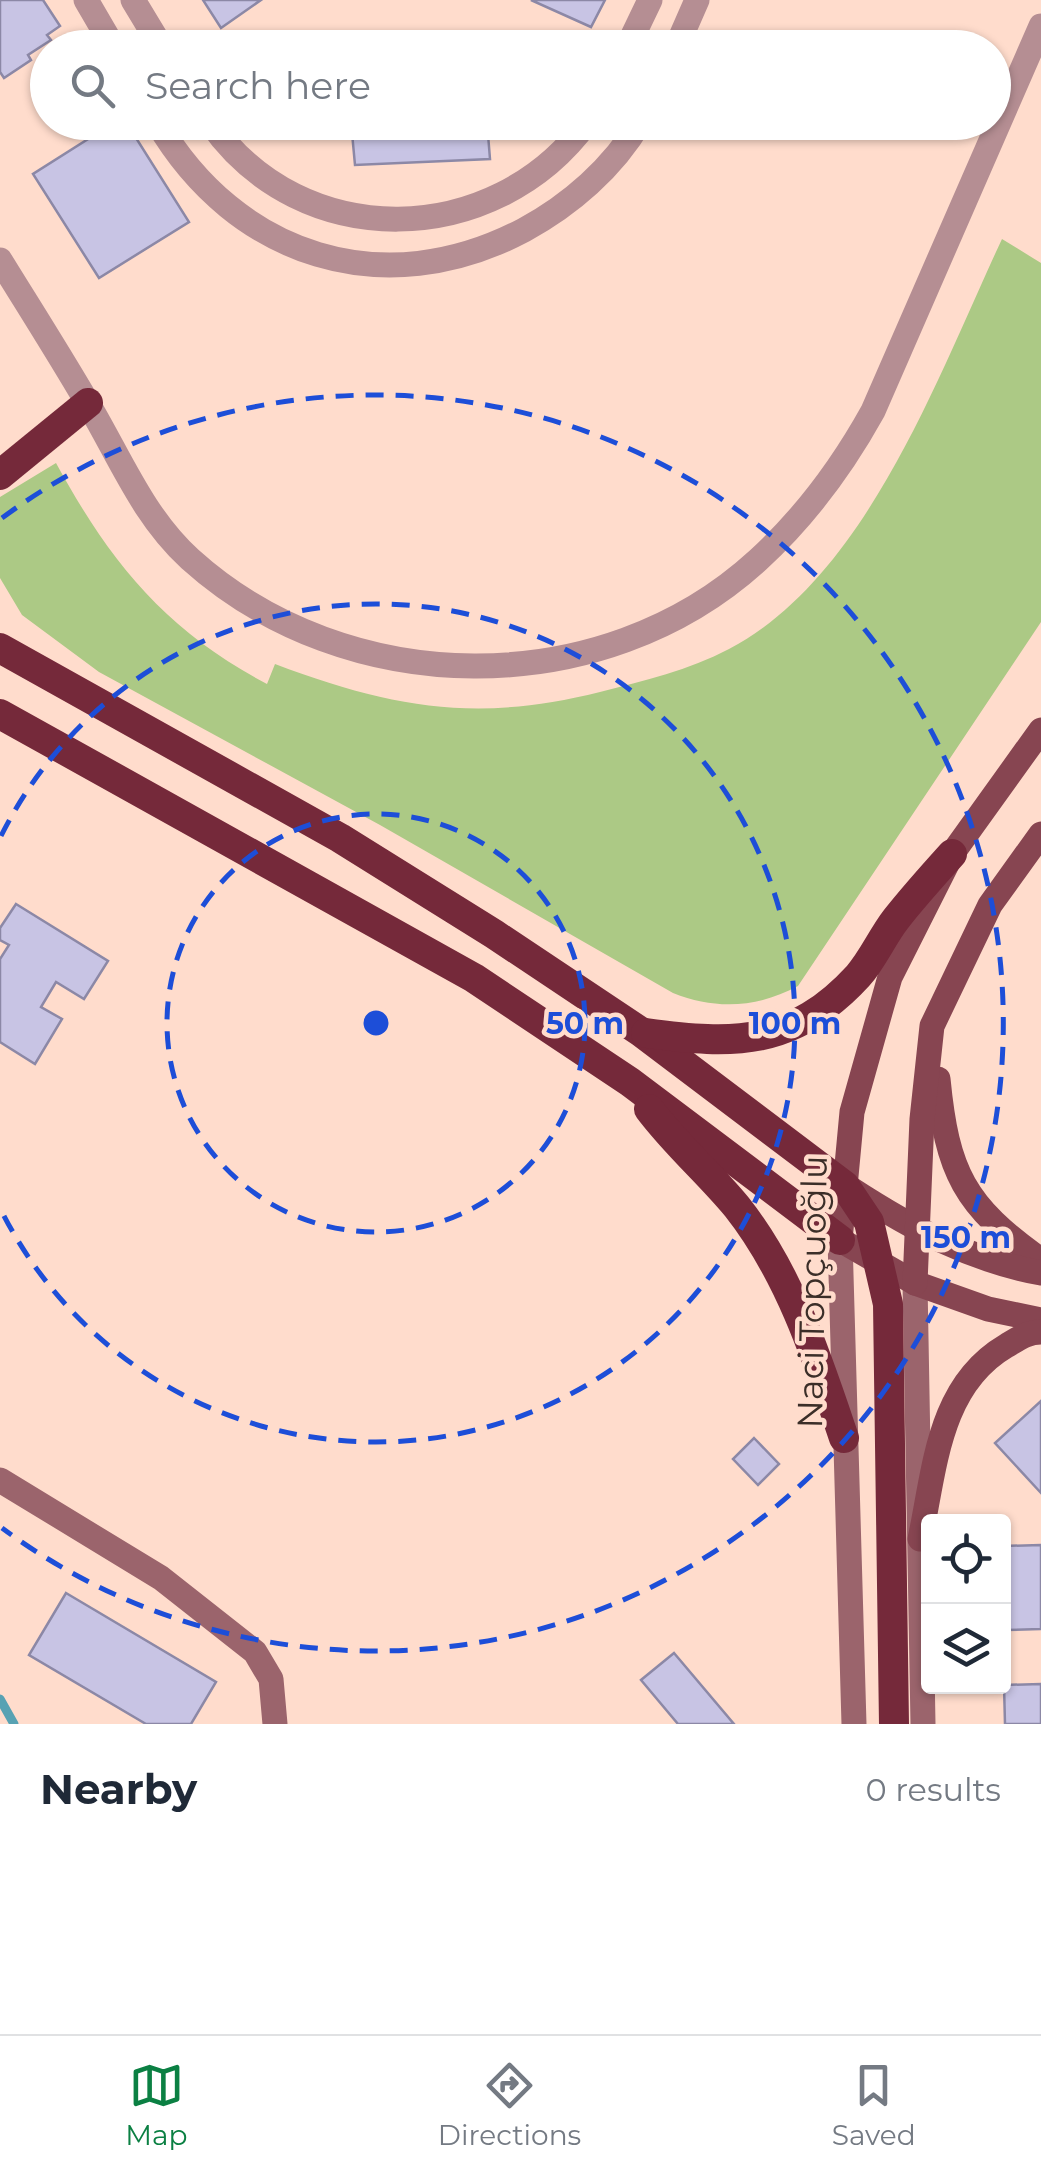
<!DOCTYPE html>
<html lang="en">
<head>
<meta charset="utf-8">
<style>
	body { margin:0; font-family:Montserrat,sans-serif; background:#f2f2f3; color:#1f2937 }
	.controls { position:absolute; right:30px; bottom:30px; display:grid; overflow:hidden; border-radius:10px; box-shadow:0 2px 8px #0004 }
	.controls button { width:90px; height:90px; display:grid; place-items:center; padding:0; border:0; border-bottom:2px solid #e0e1e3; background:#fff; color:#1f2937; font:50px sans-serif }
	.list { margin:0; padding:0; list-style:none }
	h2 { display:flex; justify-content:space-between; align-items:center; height:130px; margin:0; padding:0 40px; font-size:42px }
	h2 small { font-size:32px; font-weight:400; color:#747a83 }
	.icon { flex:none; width:55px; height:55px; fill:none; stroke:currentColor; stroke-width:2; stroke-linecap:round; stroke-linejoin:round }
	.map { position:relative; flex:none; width:1041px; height:1724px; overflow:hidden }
	.search { position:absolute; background:#fff; box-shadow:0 2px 8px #0004; left:30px; right:30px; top:30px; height:110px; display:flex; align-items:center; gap:25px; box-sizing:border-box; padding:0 35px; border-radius:55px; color:#747a83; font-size:38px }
	.sheet { height:310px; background:#fff }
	nav { display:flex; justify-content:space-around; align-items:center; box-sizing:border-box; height:140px; border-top:2px solid #e0e1e3; background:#fff; font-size:28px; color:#747a83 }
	nav a { display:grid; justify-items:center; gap:5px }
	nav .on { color:#0b8043 }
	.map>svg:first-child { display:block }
</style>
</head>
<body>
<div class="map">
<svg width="1041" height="1724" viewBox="0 0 1041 1724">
	<rect width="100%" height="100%" fill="#ffdccc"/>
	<path fill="#acc985" d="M1002,239l39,24v359l-243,364c-41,22 -82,24 -125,7l-293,-168 -281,-153 -77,-57 -22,-37v-81l56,-34c54,99 109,167 211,221l8,-20c117,44 202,59 325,28 44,-11 89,-22 129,-43 138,-72 210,-276 273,-410z"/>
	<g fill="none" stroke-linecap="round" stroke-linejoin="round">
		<path stroke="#58a2b3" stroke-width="9" d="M0,1699l14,25"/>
	</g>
	<g fill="#c8c4e4" stroke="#8c88a6" stroke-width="2.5">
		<path d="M0,0h43l17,26 -13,9 4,5 -23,15 3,5 -27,18 -4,-6z"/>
		<path d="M203,0h58l-40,28z"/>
		<path d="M531,0h74l-14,27z"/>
		<path d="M115,122h11l63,100 -90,56 -66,-104z"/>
		<path d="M351,122h136l3,37 -135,6z"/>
		<path d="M16,904l92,57 -24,38 -28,-17 -15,25 21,12 -27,45 -35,-22v-83l9,-14 -9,-5v-12z"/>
		<path d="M1041,1401v92l-46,-50z"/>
		<path d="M754,1438l25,26 -21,21 -25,-26z"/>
		<path d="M1041,1545v84l-35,1 -2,-84z"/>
		<path d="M66,1593l150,89 -25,42h-45l-117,-69z"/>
		<path d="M674,1653l60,71h-56l-37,-44z"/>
		<path d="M1041,1684v40h-36l-1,-39z"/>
	</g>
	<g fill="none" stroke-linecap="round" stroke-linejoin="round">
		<g stroke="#b58e93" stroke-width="25">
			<path d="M86,0l28,48"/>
			<path d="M133,0l29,48"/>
			<path d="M627,48l23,-48"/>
			<path d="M676,48l21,-48"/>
			<path d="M157,122c79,135 227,182 367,108 46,-25 89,-62 116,-108"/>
			<path d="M210,122c91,132 285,127 377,0"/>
			<path d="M0,260c29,47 59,94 87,142 33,55 55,113 103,157 156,141 412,144 568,1 48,-44 84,-93 115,-149l168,-385"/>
		</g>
		<g stroke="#9b646c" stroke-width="25">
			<path d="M840,1240l14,484"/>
			<path d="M915,1283l8,441"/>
			<path d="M0,1480l161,98 94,74 16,27 4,45"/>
		</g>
		<g stroke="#874551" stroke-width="25">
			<path d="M1041,730l-89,124 -62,123 -38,135 -12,128 75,43 73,26 53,11"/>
			<path d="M938,1079c9,93 26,127 103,181"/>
			<path d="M851,1189c60,39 119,71 190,84"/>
			<path d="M915,1283l7,-164 10,-93 58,-121 51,-71"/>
			<path d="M920,1539c15,-70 18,-153 86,-193 12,-7 21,-14 35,-14"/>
		</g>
		<g stroke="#75293a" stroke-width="30">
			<path d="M0,475l88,-72"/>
			<path d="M0,648l340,190 154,96 147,98 204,154 24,36 19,82 6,420"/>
			<path d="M0,714l474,264 156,104 210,158"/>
			<path d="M646,1033c88,12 148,13 212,-57 15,-17 24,-39 38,-57 18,-23 37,-44 56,-65"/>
			<path d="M649,1109c27,36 60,64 88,98 53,67 80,151 107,231"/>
		</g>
	</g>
	<g fill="none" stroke="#1d4ed8" stroke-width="5" stroke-dasharray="18 12">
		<circle cx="376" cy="1023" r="209"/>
		<path d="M1 836A419 419 0 1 1 1 1210"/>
		<path d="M2 518A628 628 0 1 1 2 1528"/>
	</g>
	<g text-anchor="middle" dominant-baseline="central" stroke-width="9" stroke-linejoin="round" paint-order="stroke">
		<g font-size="35" fill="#3b2e28" stroke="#ffdccc">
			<text transform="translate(812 1292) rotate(-89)">Naci Topçuoğlu</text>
		</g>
	</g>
	<circle cx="376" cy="1023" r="15" fill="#1d4ed8" stroke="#ffdccc" stroke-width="5"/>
	<g font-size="30" text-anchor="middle" font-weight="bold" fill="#1d4ed8" stroke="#ffdccc" stroke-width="9" stroke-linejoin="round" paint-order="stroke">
		<text x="585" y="1034">50 m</text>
		<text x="795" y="1034">100 m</text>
		<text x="966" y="1248">150 m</text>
	</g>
</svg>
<div class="controls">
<button><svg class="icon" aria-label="locate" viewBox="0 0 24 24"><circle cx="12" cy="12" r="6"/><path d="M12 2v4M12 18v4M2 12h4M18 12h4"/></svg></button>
<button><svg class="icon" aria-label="layers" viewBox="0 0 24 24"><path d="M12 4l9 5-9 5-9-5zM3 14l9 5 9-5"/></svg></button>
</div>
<div class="search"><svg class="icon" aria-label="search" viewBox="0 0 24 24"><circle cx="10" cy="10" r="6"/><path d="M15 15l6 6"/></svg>Search here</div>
</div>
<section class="sheet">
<h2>Nearby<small>0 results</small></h2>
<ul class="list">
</ul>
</section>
<nav>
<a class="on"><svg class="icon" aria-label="map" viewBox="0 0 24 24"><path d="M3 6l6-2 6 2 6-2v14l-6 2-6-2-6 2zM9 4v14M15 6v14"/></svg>Map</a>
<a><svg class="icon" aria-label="directions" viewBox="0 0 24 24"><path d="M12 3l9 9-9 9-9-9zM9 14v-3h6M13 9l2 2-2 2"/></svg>Directions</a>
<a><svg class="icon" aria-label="saved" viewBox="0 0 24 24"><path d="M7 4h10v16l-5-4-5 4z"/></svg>Saved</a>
</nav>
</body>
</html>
